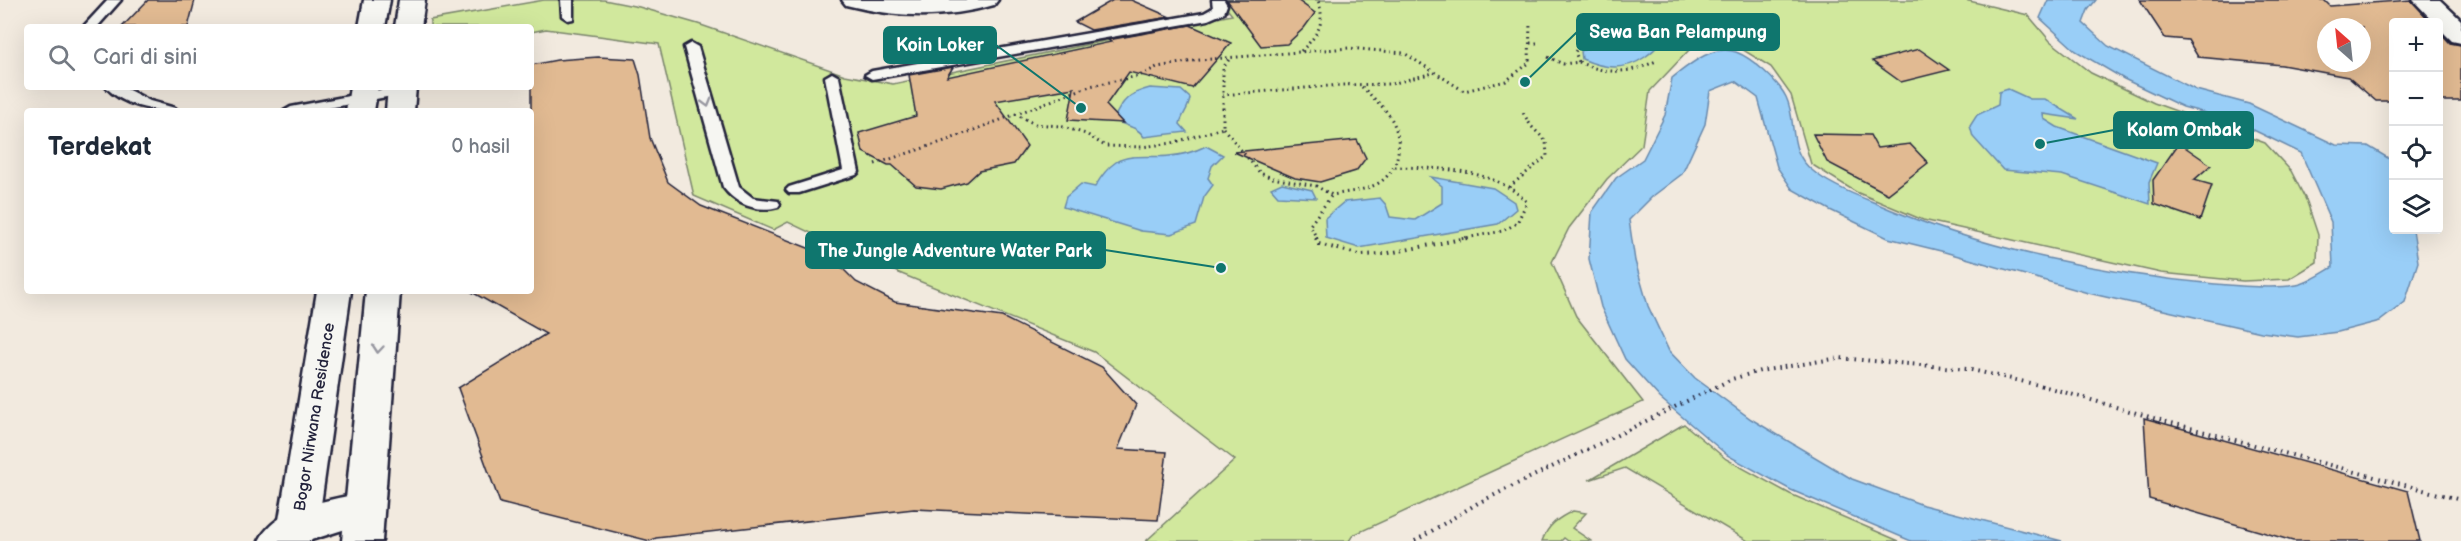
<!DOCTYPE html>
<html lang="id">
<head>
<meta charset="utf-8">
<style>
	body { margin:0; font-family:"Balsamiq Sans",sans-serif; background:#f2f2f3; color:#1f2937 }
	.controls { position:absolute; right:18px; top:18px; display:grid; overflow:hidden; border-radius:6px; box-shadow:0 6px 24px #0002 }
	.controls button { width:54px; height:54px; display:grid; place-items:center; padding:0; border:0; border-bottom:2px solid #e0e1e3; background:#fff; color:#1f2937; font:30px sans-serif }
	.compass { position:absolute; left:2317px; top:18px; width:54px; height:54px; border-radius:50%; background:#fff; box-shadow:0 6px 24px #0002; rotate:333deg }
	.list { margin:0; padding:0; list-style:none }
	h2 { display:flex; justify-content:space-between; align-items:center; height:78px; margin:0; padding:0 24px; font-size:26px }
	h2 small { font-size:20px; font-weight:400; color:#747a83 }
	.icon { flex:none; width:33px; height:33px; fill:none; stroke:currentColor; stroke-width:2; stroke-linecap:round; stroke-linejoin:round }
	.map { position:relative; flex:none; width:2461px; height:541px; overflow:hidden }
	.search { position:absolute; background:#fff; box-shadow:0 6px 24px #0002; left:24px; top:24px; width:510px; height:66px; display:flex; align-items:center; gap:15px; box-sizing:border-box; padding:0 21px; border-radius:6px; color:#747a83; font-size:22px }
	.panel { position:absolute; background:#fff; box-shadow:0 6px 24px #0002; left:24px; top:108px; width:510px; height:186px; border-radius:6px }
	.map>svg:first-child { display:block }
</style>
</head>
<body>
<div class="map">
<svg width="2461" height="541" viewBox="0 0 2461 541">
	<rect width="100%" height="100%" fill="#f2eadf"/>
	<filter id="ink" filterUnits="userSpaceOnUse"><feTurbulence type="fractalNoise" baseFrequency=".0167" numOctaves="2"/><feDisplacementMap in="SourceGraphic" scale="12" xChannelSelector="R" yChannelSelector="G"/><feConvolveMatrix kernelMatrix="1 2 1 2 8 2 1 2 1" color-interpolation-filters="sRGB"/></filter>
	<g filter="url(#ink)">
		<g fill="#d1e89d" stroke="#7a856c" stroke-width="1.5">
			<path d="M544,0h60l35,7 59,17 147,51 48,9 339,-69 -12,-15h745l63,15 22,26 41,32 63,30 111,40 26,28 16,31 11,33 -1,27 -28,17 -46,2 -82,-8 -238,-53 -67,-28 -45,-28 -20,-69 -20,-28 -34,-21 -24,-2 -23,5 -40,42 -8,54 -35,34 -38,49 -17,34 24,54 67,86 -290,133 -4,6h-203l89,-81 -141,-108 -222,-90 -84,-40 -15,8 -79,-34 -35,-152 -113,-15 -15,3v-5h-101v-7z"/>
			<path d="M1684,424l42,35 64,35 109,47h-151l-123,-73 -36,12z"/>
			<path d="M1573,511l13,2 -14,15 19,13h-23l-4,-3 -3,3h-19c6,-16 16,-23 31,-30z"/>
		</g>
		<g fill="#99cef7" stroke="#6989ac" stroke-width="1.5">
			<path d="M2048,0h48l-8,10 -5,13 25,23 88,44 53,14 87,41 32,1 25,15 1,69h19l5,32 -13,40 -25,19 -42,11 -40,5 -37,-5 -173,-39 -147,-42 -53,-13 -58,-28 -38,-21 -15,-22 -19,-69 -23,-17 -25,10 -5,33 -23,50 -29,22 -24,24 6,41 13,45 21,45 26,27 56,41 101,60 71,26 139,36h-151l-120,-51 -64,-35 -67,-57 -35,-39 -24,-52 -12,-48 3,-47 24,-34 27,-19 22,-44 7,-37c17,-13 40,-34 64,-26 16,6 42,29 50,45 12,25 0,53 27,74 15,13 42,24 60,31 104,46 229,72 342,82 22,2 65,6 86,0 10,-3 22,-11 32,-17l-2,-45 -30,-69 -66,-32 -52,-14 -59,-28 -48,-28 -36,-33z"/>
			<path d="M1617,21l32,4 12,6c0,14 -5,18 -16,26 -20,14 -40,12 -63,2l-1,-8 17,-6 3,-10z"/>
			<path d="M1150,88l31,2 9,8c-1,11 -8,16 -10,26l7,8 -43,5c-7,-12 -21,-10 -30,-18 8,-19 16,-26 36,-31z"/>
			<path d="M2008,89l22,10h15l33,20 -35,-5 1,5 13,8 100,36 -8,19 1,22 -88,-29 -59,-5 -30,-33 -3,-11 7,-11 21,-10 1,-13z"/>
			<path d="M1206,146l17,9 -11,11 -4,12 5,7 -9,12 -8,28 -25,9 -30,-3 -78,-24 3,-10 15,-13 14,3c5,-9 12,-19 21,-25 14,-9 37,-4 53,-6 13,-1 25,-4 37,-10z"/>
			<path d="M1431,177l62,11 21,14 2,7 -18,15 -139,24 -33,-10 -1,-20 19,-16 36,-4 6,7 4,12 25,3 27,-17v-17z"/>
			<path d="M1282,183l30,7 4,8 -38,-2 -7,-8z"/>
		</g>
		<g fill="#e1ba92" stroke="#22223b" stroke-width="1.5" fill-rule="evenodd">
			<path d="M148,0h47l-7,27h-66z"/>
			<path d="M1113,0h18l39,17 -79,13 -16,-8z"/>
			<path d="M1227,0h70l18,13 -11,15 -17,16 -26,2z"/>
			<path d="M2140,0h184l6,6 81,-6 20,22h-37v79h-18l-28,-24 -66,-12 -84,-8 -10,-17 -23,-2zM2326,27h36v36h-36z"/>
			<path d="M1190,25l41,18 -39,45 -63,-16 -23,33 17,18 -55,-3 6,-32 -79,13 32,45 -13,18 -35,7 -12,11 -26,7 -25,-3 -24,-21h-4l-25,-13 -4,-19 57,-17 -7,-41 44,-8 -6,10 164,-35 -3,-2z"/>
			<path d="M2439,31l11,12 11,2v56h-22z"/>
			<path d="M1919,49l30,21 -48,12 -29,-21z"/>
			<path d="M598,57l37,2 5,16 10,63 18,44 33,24 130,51 25,25 39,20 107,15 100,50 34,38 -18,44 49,3 -9,68 -244,-11 -258,29 -6,3 -150,-38 -42,-115 88,-54 -76,-43h61v-226l26,-5z"/>
			<path d="M1813,134l57,1 7,13 33,-4 18,19 -40,31 -61,-32z"/>
			<path d="M1357,140l9,18 -10,13 -36,11 -25,-4 -61,-26z"/>
			<path d="M2179,143l32,22 -17,15 18,5 -12,35 -46,-16 -1,-24z"/>
			<path d="M2144,418l264,73 12,50h-127l-144,-42z"/>
		</g>
		<g fill="none" stroke-linecap="round" stroke-linejoin="round">
			<defs>
				<g id="lane">
					<path d="M108,0h13l-24,27h-14z"/>
					<path d="M561,0h12v19l-5,1 -6,-4z"/>
					<path d="M1212,0h12l3,5 -3,8 -16,7 -336,59 -7,-4 7,-4 332,-58 9,-5z"/>
					<path d="M691,43l7,4 41,140 14,11 25,3 2,3 -2,3c-21,6 -43,-3 -55,-20l-39,-140z"/>
					<path d="M832,73l7,4 20,95 -3,3 -57,18h-10l-3,-3 3,-3 54,-17 -18,-93z"/>
					<path d="M106,87h17l27,14 25,7 2,3c-24,0 -54,-5 -71,-24z"/>
					<path d="M396,87h11l2,3 -7,4 -89,17h-29l7,-4z"/>
				</g>
				<g id="street">
					<path d="M842,0h156l-4,5c-50,14 -97,13 -148,0z"/>
					<path d="M2413,0h27l21,20v23l-9,-2 -14,-14v-5h-4z"/>
					<path d="M363,492l14,5 6,11 -6,11 -69,22h-49c18,-36 69,-39 104,-49z"/>
				</g>
				<g id="secondary">
					<path d="M364,0h26l-5,27h-26z"/>
					<path d="M399,0h26l-4,27h-26z"/>
					<path d="M350,87h28l-4,24h-28z"/>
					<path d="M388,87h28l-2,24h-28z"/>
					<path d="M317,291h34l-33,235 -7,15h-40l7,-15z"/>
					<path d="M366,291h34l-18,250h-40z"/>
				</g>
			</defs>
			<use href="#lane" stroke="#22223b" stroke-width="5"/>
			<use href="#street" stroke="#22223b" stroke-width="5"/>
			<use href="#secondary" stroke="#22223b" stroke-width="5"/>
			<g stroke="#22223b" stroke-width="3" stroke-dasharray="1.5 4" stroke-linecap="butt">
				<path d="M1530,43h11"/>
				<path d="M1301,51c17,-16 25,-28 17,-51"/>
				<path d="M1548,57l15,7 16,-2 -4,-10 4,-7 10,-4 7,-22"/>
				<path d="M1579,62c27,13 52,12 79,-2"/>
				<path d="M1222,95l119,-10 50,-1 42,-11"/>
				<path d="M1015,114l20,10 25,2 26,8 19,12 37,1 30,-4 51,-15v-60l7,-10"/>
				<path d="M1223,128l37,45 12,5 44,8 16,9c15,-3 31,-4 45,-11 25,-14 27,-47 12,-69 -8,-11 -19,-20 -29,-30"/>
				<path d="M875,164l70,-23 145,-55 49,-10 18,-9 43,-7 149,-12 55,5 60,38 42,-10 23,-18 1,-41"/>
				<path d="M1395,167c45,1 99,1 132,35l-10,21 -14,8 -43,8"/>
				<path d="M1509,187l38,-31 -1,-15 -15,-15 -9,-15"/>
				<path d="M1317,239l-7,-14 22,-30"/>
			</g>
			<g stroke="#22223b" stroke-width="4" stroke-dasharray="1.5 5" stroke-linecap="butt">
				<path d="M1316,238l3,6 42,11 23,-1 83,-16"/>
				<path d="M1415,541l63,-38 254,-124 28,-8 79,-13 128,11 76,17 121,35 297,79"/>
			</g>
			<use href="#lane" fill="#f6f6f2" fill-rule="evenodd"/>
			<use href="#street" fill="#f6f6f2" fill-rule="evenodd"/>
			<use href="#secondary" fill="#f6f6f2" fill-rule="evenodd"/>
		</g>
		<defs><path id="oneway-chevron" d="M-2-3.5L2.5 0L-2 3.5" fill="none" stroke-width="1.6" stroke-linecap="round" stroke-linejoin="round" transform="scale(1.5)"/></defs>
		<g stroke="#9797a0">
			<use href="#oneway-chevron" transform="translate(707 103) rotate(74)"/>
			<use href="#oneway-chevron" transform="translate(378 349) rotate(95)"/>
		</g>
	</g>
	<g text-anchor="middle" dominant-baseline="central" stroke-width="4.5" stroke-linejoin="round" paint-order="stroke">
		<g font-size="16" fill="#22223b" stroke="#f6f6f2">
			<text transform="translate(315 417) rotate(-81)">Bogor Nirwana Residence</text>
		</g>
	</g>
	<path fill="none" stroke="#0f766e" stroke-width="2" d="M1525 82L1577 32M1081 108L996 45M2040 144L2114 130M1221 268L1105 250"/>
	<g fill="#0f766e" stroke="#f6f6f2" stroke-width="2">
		<circle cx="1525" cy="82" r="6"/>
		<circle cx="1081" cy="108" r="6"/>
		<circle cx="2040" cy="144" r="6"/>
		<circle cx="1221" cy="268" r="6"/>
	</g>
	<g fill="#0f766e" stroke="#0f766e" stroke-width="2">
		<rect x="1577" y="14" width="202" height="36" rx="6"/>
		<rect x="884" y="27" width="112" height="36" rx="6"/>
		<rect x="2114" y="112" width="139" height="36" rx="6"/>
		<rect x="806" y="232" width="299" height="36" rx="6"/>
	</g>
	<g font-size="18" text-anchor="middle" font-weight="bold" fill="#fff">
		<text x="1678" y="38">Sewa Ban Pelampung</text>
		<text x="940" y="51">Koin Loker</text>
		<text x="2184" y="136">Kolam Ombak</text>
		<text x="955" y="257">The Jungle Adventure Water Park</text>
	</g>
</svg>
<div class="controls">
<button>+</button>
<button>−</button>
<button><svg class="icon" aria-label="locate" viewBox="0 0 24 24"><circle cx="12" cy="12" r="6"/><path d="M12 2v4M12 18v4M2 12h4M18 12h4"/></svg></button>
<button><svg class="icon" aria-label="layers" viewBox="0 0 24 24"><path d="M12 4l9 5-9 5-9-5zM3 14l9 5 9-5"/></svg></button>
</div>
<svg class="compass" viewBox="-18 -18 36 36"><path d="M0-13l5 13h-10z" fill="#e53935"/><path d="M0 13l5-13h-10z" fill="#747a83"/></svg>
<div class="search"><svg class="icon" aria-label="search" viewBox="0 0 24 24"><circle cx="10" cy="10" r="6"/><path d="M15 15l6 6"/></svg>Cari di sini</div>
<section class="panel">
<h2>Terdekat<small>0 hasil</small></h2>
<ul class="list">
</ul>
</section>
</div>
</body>
</html>
